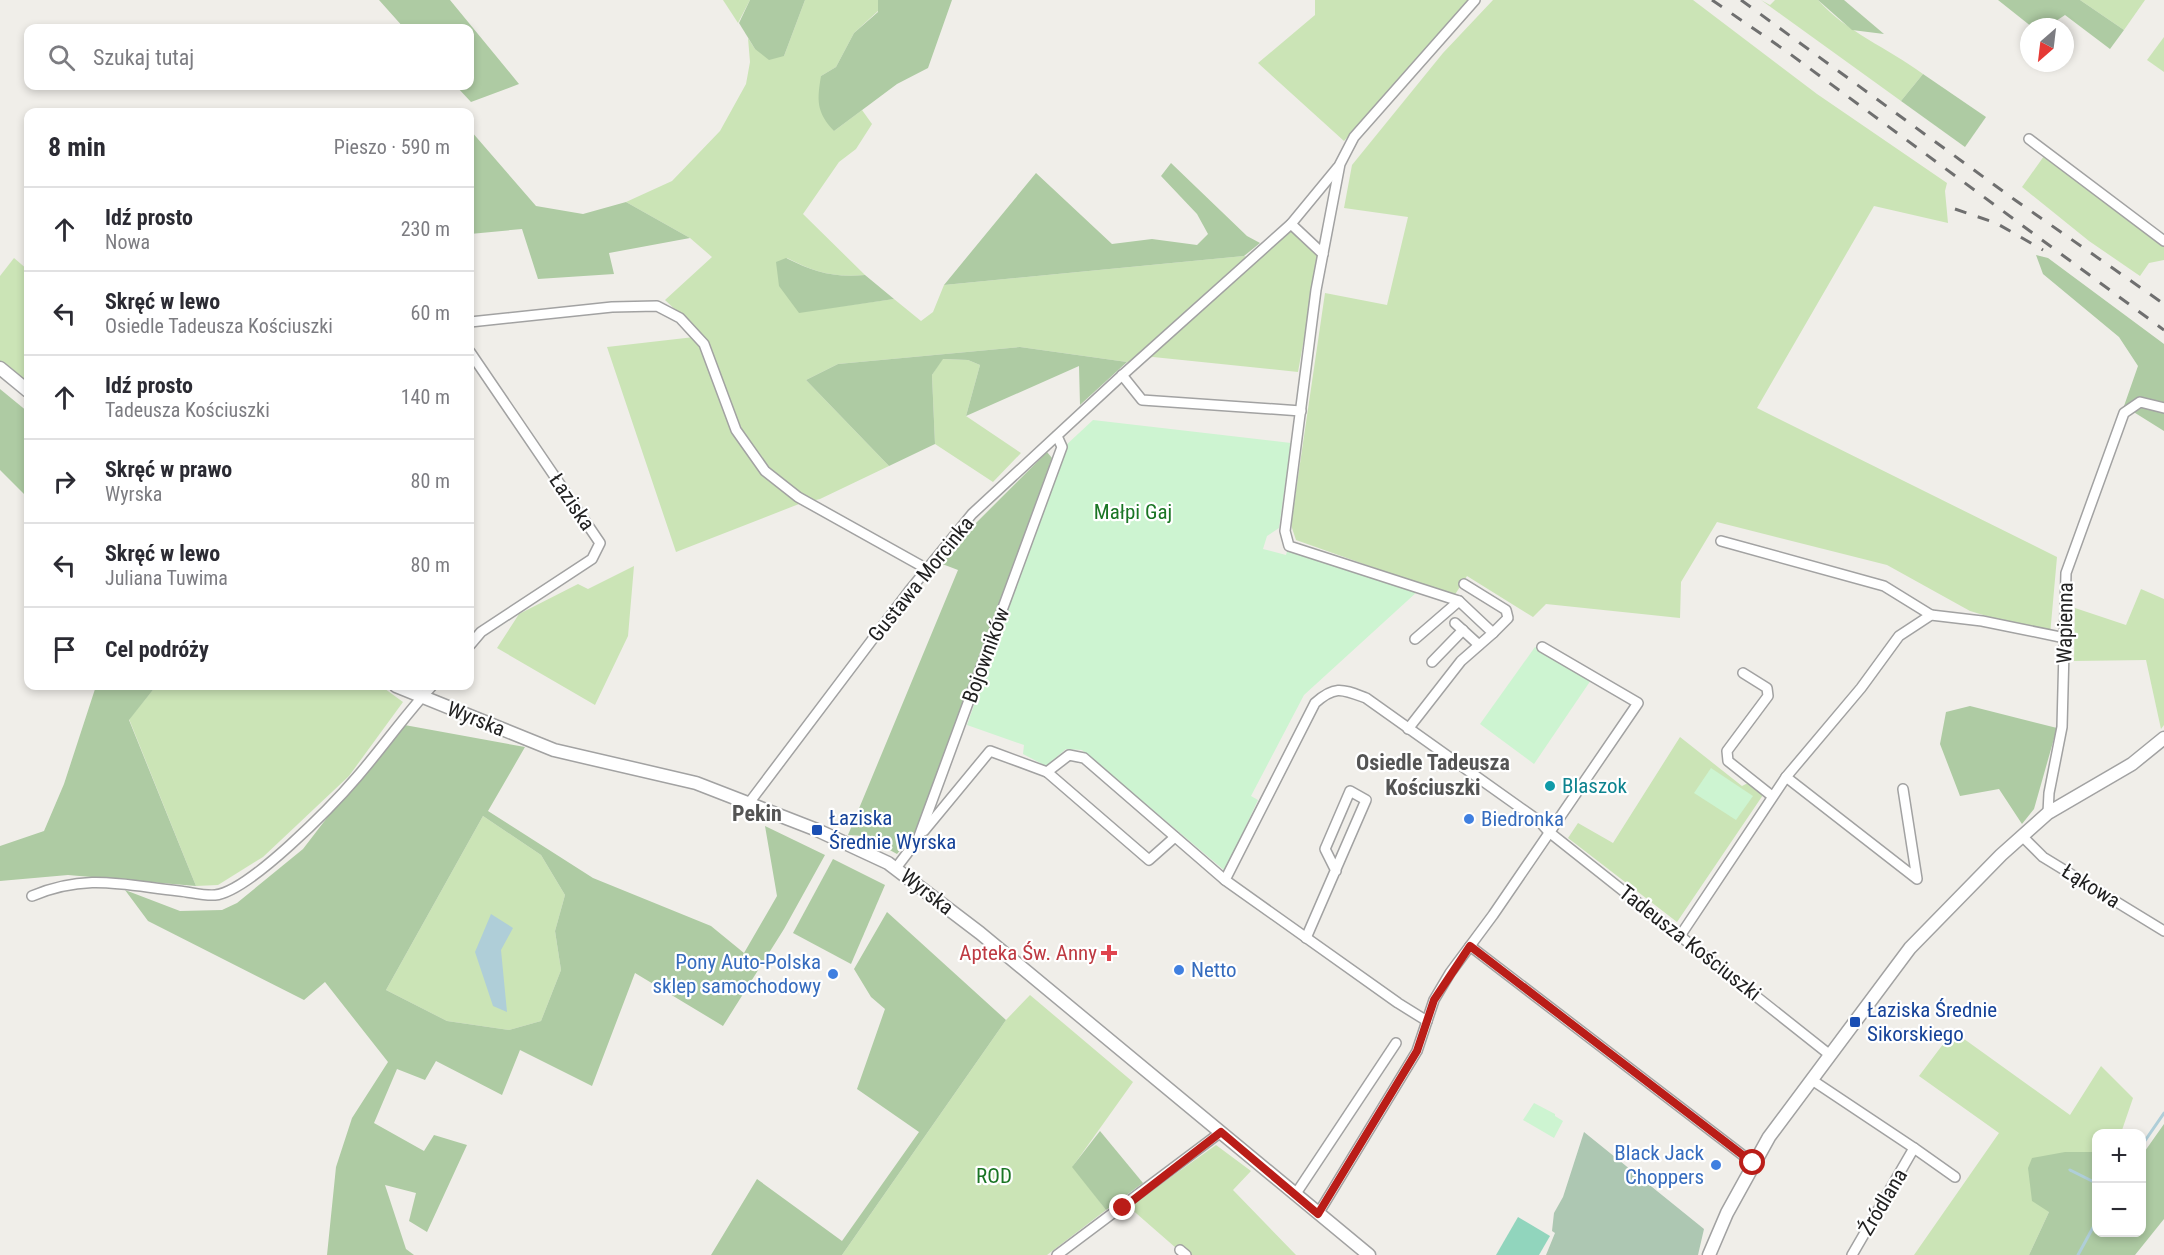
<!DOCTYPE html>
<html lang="pl">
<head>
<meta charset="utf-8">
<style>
	body { margin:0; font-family:"Roboto Condensed",sans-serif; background:#f2f2f3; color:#2b2b33 }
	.controls { position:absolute; right:18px; bottom:18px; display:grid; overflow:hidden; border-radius:12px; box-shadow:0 3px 9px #0003 }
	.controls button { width:54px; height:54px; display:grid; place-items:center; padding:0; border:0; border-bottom:2px solid #e1e1e2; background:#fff; color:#2b2b33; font:30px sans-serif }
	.compass { position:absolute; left:2020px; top:18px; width:54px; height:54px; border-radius:50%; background:#fff; box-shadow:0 3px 9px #0003; rotate:208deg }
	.stop { position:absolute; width:18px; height:18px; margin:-14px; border:4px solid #ba1d18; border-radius:50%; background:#fff }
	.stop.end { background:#ba1d18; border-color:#fff; box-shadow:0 2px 6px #0008 }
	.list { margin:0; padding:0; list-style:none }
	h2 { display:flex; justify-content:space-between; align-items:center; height:78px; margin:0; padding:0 24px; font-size:26px }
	h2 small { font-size:20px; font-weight:400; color:#7c7c81 }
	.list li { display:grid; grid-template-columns:39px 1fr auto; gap:18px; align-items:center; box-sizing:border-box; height:84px; padding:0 24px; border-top:2px solid #e1e1e2 }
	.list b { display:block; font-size:22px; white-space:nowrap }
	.list p { margin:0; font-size:20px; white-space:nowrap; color:#7c7c81 }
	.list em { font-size:20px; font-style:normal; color:#7c7c81 }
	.icon { flex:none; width:33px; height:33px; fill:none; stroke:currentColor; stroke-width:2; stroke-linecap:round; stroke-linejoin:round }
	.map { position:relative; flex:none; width:2164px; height:1255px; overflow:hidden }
	.search { position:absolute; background:#fff; box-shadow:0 3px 9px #0003; left:24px; top:24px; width:450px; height:66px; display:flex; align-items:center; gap:15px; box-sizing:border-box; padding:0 21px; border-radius:12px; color:#7c7c81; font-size:22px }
	.panel { position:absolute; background:#fff; box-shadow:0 3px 9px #0003; left:24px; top:108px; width:450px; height:582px; border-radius:12px }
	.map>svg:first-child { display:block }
</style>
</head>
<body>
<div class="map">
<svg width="2164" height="1255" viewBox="0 0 2164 1255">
	<rect width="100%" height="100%" fill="#f0eee9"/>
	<g fill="#cbe4b6">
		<path d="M723,0h27l-12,23z"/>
		<path d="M805,0h73v11l-24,22 -18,34 -15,9 13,55 28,-21 10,14 -16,25 -17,13 -36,52 62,61c-31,3 -51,-3 -78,-17l12,54 95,-13 27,22 12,-9 11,-27 300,-29 14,4 32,-31 29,26 -21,117 -145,-15 -26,5 -107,-15 -182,17 -32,16 83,86 -69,33 -21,5 -123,48 -69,-205 96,-11 -38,-36 47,-43 -22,-19 -64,-36 46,-21 48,-50 26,-47 4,-22 -2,-24 7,11 29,7z"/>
		<path d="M1315,0h155l-126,141 -86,-78 57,-48z"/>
		<path d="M1493,0h200l124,94 130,89 -2,8 3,32 -74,-17 -117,202 300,149 -7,78 -80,-24 -83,-46 -170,-43 -36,60 -1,36 -134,-14 -13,13 -66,-41 -13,20 -158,-56 -5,-15 34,-232 62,12 21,-88 -64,-9 8,-43 91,-112z"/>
		<path d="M1761,0l9,5 5,-5h43c28,32 70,48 105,74l-22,27z"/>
		<path d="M2080,0h65l-21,30z"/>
		<path d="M2164,37v35l-17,-12z"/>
		<path d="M2044,156l120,90v14l-15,3 -9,13 -51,-35 -67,-54z"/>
		<path d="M14,258l14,12v115l-28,-23v-86z"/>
		<path d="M942,359l26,1 12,5 -14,51 55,37 -28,29 -58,-38 -3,-69z"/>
		<path d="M634,566l-6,70 -33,69 -98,-57 22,-34 59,-30 10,5z"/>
		<path d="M2141,589l23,10v126l-3,4 -15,-69 -72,1 1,-53 51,17z"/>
		<path d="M156,686h225l22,16 -54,74 -86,81 -45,28 -22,1 -67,-167z"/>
		<path d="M1680,737l62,49 8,-4 13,13 -86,127 -109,-84 10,-15 35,20z"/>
		<path d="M483,816l58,39 24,40 -10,36 6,39 -20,51 -32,9 -62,-9 -61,-31z"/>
		<path d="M1030,995l103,87 -60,84 33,44 -59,45h-205l164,-235z"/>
		<path d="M1953,1031l117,84 31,-49 32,32 -12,35 -25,1v18h-31l-16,60 -20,43h-115l85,-122 -80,-57z"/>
		<path d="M1216,1145l35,26 -18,19 63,65h-112l-55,-48z"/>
	</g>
	<g fill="#aecba3" fill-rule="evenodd">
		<path d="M379,0h71l69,84 -48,18 -15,-16h14v-58h-66z"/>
		<path d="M750,0h55l-21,56 -15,4 -14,-11 -16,-26z"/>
		<path d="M878,0h74l-24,68 -31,16 -63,47c-18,-19 -17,-31 -13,-55l15,-9 18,-34 24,-21z"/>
		<path d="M1818,0h26l40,34 -32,-4z"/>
		<path d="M1998,0h82l44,30 -14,19 -45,-34 -18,12h-15z"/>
		<path d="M1923,74l63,43 -21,30 -64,-46z"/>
		<path d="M471,131l65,75 47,8 43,-12 64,36 -81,15 5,21 -76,5 -16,-50 -52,5z"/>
		<path d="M1171,163l76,73 13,7 -16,13 -300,29 92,-112 76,71 40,-5 45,6 11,-11 -11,-20 -36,-38z"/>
		<path d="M2036,255l12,3 116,86v87l-40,-25 14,-40 -19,-29 -76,-63z"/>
		<path d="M786,258c28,14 48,20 79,17l29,24 -95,14 -20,-27 -3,-24z"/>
		<path d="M1020,347l107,15 -47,43 -1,-39 -113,50 14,-51 -12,-5 -25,-1 -11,16 3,69 -46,22 -83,-86 32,-16z"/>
		<path d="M0,389l28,23v86l-28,-28z"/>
		<path d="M1047,452l5,6 -136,374 -19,22 -33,-18 -16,-1 110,-265 -21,-8z"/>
		<path d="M96,686h60l-27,34 67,166 -128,-11 -68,6v-35l44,-15 20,-47z"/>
		<path d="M1970,706l87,22 -23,81 -12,15 -23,-35 -39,7 -20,-52 6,-32z"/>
		<path d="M399,724l126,23 -37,64 105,67 118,48 33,27 33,-57 -12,-70 60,29 -41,74 -61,97 -88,-53 -43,113 -72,-36 -18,45 -66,-34 -11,19 -28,-11 -23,54 50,28 10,-16 33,10 -40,87 -18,-11 7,-28 -31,-8 21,64 8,6h-87l9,-88 16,-49 36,-56 -63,-80 -21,18 -156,-79 -23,-31 55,21 42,-1 15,-7 66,-54zM483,816l58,39 24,40 -10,36 6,39 -20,51 -32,9 -62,-9 -61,-31z"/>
		<path d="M833,859l52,26 -34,79 -58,-31z"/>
		<path d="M887,912l119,108 -164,235h-131l46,-76 85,62 77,-109 -62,-43 28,-80 -14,-12 -17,-28z"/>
		<path d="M2164,1124v95l-29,36h-106l20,-43 -17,-11 -4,-33 4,-10 33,-6h31v80h46v-81h3z"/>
		<path d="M1100,1131l43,52 -37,27 -34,-43z"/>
	</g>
	<path fill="#adc7b2" d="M1584,1132l120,97 -6,26h-152l9,-22 -3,-2 2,-18 9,-16z"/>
	<g fill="#cdf4d1">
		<path d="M1093,420l198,23 -12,85 -12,8 -4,13 23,6 2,-7 130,43 -114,104 -53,101 7,4 -33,71 -143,-121 -16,-1 -20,17 -23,-12 1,-9 -57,-20 97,-278z"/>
		<path d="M1535,647l56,33 -57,84 -54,-40z"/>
		<path d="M1711,768l42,28 -17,24 -42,-27z"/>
		<path d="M1534,1103l21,11v2l8,5 -9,17 -31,-18z"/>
	</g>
	<path fill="#91d5bd" d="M1518,1217l32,19 -11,19h-43z"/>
	<path fill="#afced8" d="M491,914l22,14 -12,22 6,62 -14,-6 -18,-54z"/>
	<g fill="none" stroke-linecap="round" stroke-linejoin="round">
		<g stroke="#afced8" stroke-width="3">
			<path d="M2142,1145l22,-32"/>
			<path d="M2070,1170l26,13"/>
			<path d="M2078,1255l18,-33"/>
		</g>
		<defs>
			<g id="minor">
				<path d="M2029,139l135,102"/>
				<path d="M1291,224l32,30"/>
				<path d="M470,322l142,-15 45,-1 23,12 24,26 32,86 29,41 33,26 129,72"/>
				<path d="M470,352l130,191 -8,16 -111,73 -11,13"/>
				<path d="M1122,375l20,25 159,11"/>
				<path d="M1721,541l163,45 47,29"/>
				<path d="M1464,584l42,26 2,8 -15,15"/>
				<path d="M1455,623l24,22"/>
				<path d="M1415,639l44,-38"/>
				<path d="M1432,662l31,-32"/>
				<path d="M1743,673l24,15 1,8 -41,55 1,10 44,35"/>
				<path d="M1408,729l53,-68 32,-28 -34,-32 -170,-55 -4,-15 31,-241 24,-126 14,-27 121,-137"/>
				<path d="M1047,772l102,88 26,-23"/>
				<path d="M1786,777l131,102 -14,-90"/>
				<path d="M749,803l160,-212 63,-77 146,-135 173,-155 47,-57"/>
				<path d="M2048,813l1,-20 13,-66 4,-154 58,-160 16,-11 24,6"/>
				<path d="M924,831l66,-80 57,21 22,-17 15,3 141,122"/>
				<path d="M2022,836l21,21 121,74"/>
				<path d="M896,868l22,-29 144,-392 -5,-11"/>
				<path d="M32,896c55,-23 91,-11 147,-5 11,1 25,5 36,4 34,-3 119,-91 142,-118 26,-30 48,-62 75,-91"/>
				<path d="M1680,936l106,-159 75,-89 38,-52 32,-21 51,6 83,17"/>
				<path d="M1306,938l60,-138 -16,-9 -25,58 11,22"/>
				<path d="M1470,946l283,217"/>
				<path d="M1427,1021l-29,-18 -173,-123 90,-177c20,-18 27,-14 51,-5l173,123 10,11 281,223"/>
				<path d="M1812,1080l102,68 -62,107"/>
				<path d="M1914,1148l41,29"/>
				<path d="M1295,1195l101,-152"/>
				<path d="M1318,1214l99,-163 17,-51 16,-27 43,-58 145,-212 -96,-56"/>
				<path d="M1180,1250l6,5"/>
				<path d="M1057,1255l164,-123"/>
			</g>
			<g id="tertiary">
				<path d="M0,368l28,23"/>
				<path d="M396,686l158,64 142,33 121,47 71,33 92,70 389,322"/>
				<path d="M1709,1255l18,-42 42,-76 141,-189 91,-93 47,-42 84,-49 32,-26"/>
			</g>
		</defs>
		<use href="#minor" stroke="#a2a2a2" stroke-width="12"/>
		<use href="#tertiary" stroke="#a2a2a2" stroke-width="15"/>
		<use href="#minor" stroke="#fff" stroke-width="9"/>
		<use href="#tertiary" stroke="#fff" stroke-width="12"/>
		<g stroke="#6f6f6f" stroke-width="3" stroke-dasharray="12 12" stroke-linecap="butt">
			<path d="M1712,0l74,51 378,279"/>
			<path d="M1741,0l274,200 149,104"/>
			<path d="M1955,209l41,14 47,27"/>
		</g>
	</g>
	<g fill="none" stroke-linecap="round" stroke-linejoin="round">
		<path stroke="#ba1d18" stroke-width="8" d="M1123,1208l98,-76 97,82 99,-163 17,-51 36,-54 283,217"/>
	</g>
	<circle fill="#0f9aa8" stroke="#fff" stroke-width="2" cx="1550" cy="786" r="6"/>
	<g fill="#3f7fe0" stroke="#fff" stroke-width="2">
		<circle cx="1469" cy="819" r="6"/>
		<circle cx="1179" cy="970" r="6"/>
		<circle cx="833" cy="974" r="6"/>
		<circle cx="1716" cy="1165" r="6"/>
	</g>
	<g fill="#1a4fb4" stroke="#fff" stroke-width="2">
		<rect x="811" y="824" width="12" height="12" rx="3"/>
		<rect x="1849" y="1016" width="12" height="12" rx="3"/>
	</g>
	<path fill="#e0444e" stroke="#fff" stroke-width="2" d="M1106 944h6v6h6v6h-6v6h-6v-6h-6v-6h6z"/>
	<g text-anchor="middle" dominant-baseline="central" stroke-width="4.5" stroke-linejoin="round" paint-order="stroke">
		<g font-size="21" fill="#212121" stroke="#fff">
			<text transform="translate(572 502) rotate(56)">Łaziska</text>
			<text transform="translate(921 579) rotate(-51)">Gustawa Morcinka</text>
			<text transform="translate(2065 623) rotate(-89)">Wapienna</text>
			<text transform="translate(986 655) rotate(-70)">Bojowników</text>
			<text transform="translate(476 719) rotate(22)">Wyrska</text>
			<text transform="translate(2091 886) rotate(32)">Łąkowa</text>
			<text transform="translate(927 892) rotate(38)">Wyrska</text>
			<text transform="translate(1690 943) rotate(38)">Tadeusza Kościuszki</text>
			<text transform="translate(1883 1202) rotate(-59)">Źródlana</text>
		</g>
		<g font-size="21" fill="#1a7524" stroke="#fff">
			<text x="1133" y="512">Małpi Gaj</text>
			<text x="994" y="1176">ROD</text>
		</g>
		<g font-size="21" fill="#0d838f" stroke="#fff" text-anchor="start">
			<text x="1562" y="786">Blaszok</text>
		</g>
		<g font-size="21" fill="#164399" stroke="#fff" text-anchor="start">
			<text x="829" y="818">Łaziska<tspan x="829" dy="24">Średnie Wyrska</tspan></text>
			<text x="1867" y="1010">Łaziska Średnie<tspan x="1867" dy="24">Sikorskiego</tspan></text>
		</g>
		<g font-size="21" fill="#366cbe" stroke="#fff" text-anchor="start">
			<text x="1481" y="819">Biedronka</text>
			<text x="821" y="962" text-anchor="end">Pony Auto-Polska<tspan x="821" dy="24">sklep samochodowy</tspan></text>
			<text x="1191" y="970">Netto</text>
			<text x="1704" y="1153" text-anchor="end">Black Jack<tspan x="1704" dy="24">Choppers</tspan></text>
		</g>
		<g font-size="21" fill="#be3a42" stroke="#fff" text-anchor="end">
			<text x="1097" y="953">Apteka Św. Anny</text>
		</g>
		<g font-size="22" font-weight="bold" fill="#545454" stroke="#fff">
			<text x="1433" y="762">Osiedle Tadeusza<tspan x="1433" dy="25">Kościuszki</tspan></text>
			<text x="757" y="813">Pekin</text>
		</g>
	</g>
</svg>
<div class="controls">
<button>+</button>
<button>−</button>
</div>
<svg class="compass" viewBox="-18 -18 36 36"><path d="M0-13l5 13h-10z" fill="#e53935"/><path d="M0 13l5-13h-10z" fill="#7c7c81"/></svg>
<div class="stop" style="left:1753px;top:1163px"></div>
<div class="stop end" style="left:1123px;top:1208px"></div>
<div class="search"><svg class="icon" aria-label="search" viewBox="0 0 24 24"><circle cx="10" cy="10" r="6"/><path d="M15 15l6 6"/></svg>Szukaj tutaj</div>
<section class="panel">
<h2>8 min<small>Pieszo · 590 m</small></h2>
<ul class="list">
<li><svg class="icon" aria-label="ahead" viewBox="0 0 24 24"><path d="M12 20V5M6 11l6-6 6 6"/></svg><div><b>Idź prosto</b><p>Nowa</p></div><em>230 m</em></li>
<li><svg class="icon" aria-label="left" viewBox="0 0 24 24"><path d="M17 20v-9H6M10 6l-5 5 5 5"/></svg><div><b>Skręć w lewo</b><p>Osiedle Tadeusza Kościuszki</p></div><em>60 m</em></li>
<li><svg class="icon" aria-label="ahead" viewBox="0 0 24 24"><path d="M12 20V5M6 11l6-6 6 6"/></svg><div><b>Idź prosto</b><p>Tadeusza Kościuszki</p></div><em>140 m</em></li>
<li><svg class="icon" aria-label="right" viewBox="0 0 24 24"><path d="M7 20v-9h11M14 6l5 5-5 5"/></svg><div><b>Skręć w prawo</b><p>Wyrska</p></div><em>80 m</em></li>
<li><svg class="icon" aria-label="left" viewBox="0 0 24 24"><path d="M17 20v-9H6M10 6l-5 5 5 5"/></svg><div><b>Skręć w lewo</b><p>Juliana Tuwima</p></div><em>80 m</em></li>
<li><svg class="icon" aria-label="arrive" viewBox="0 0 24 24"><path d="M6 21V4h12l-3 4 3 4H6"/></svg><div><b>Cel podróży</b></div></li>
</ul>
</section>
</div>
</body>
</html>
